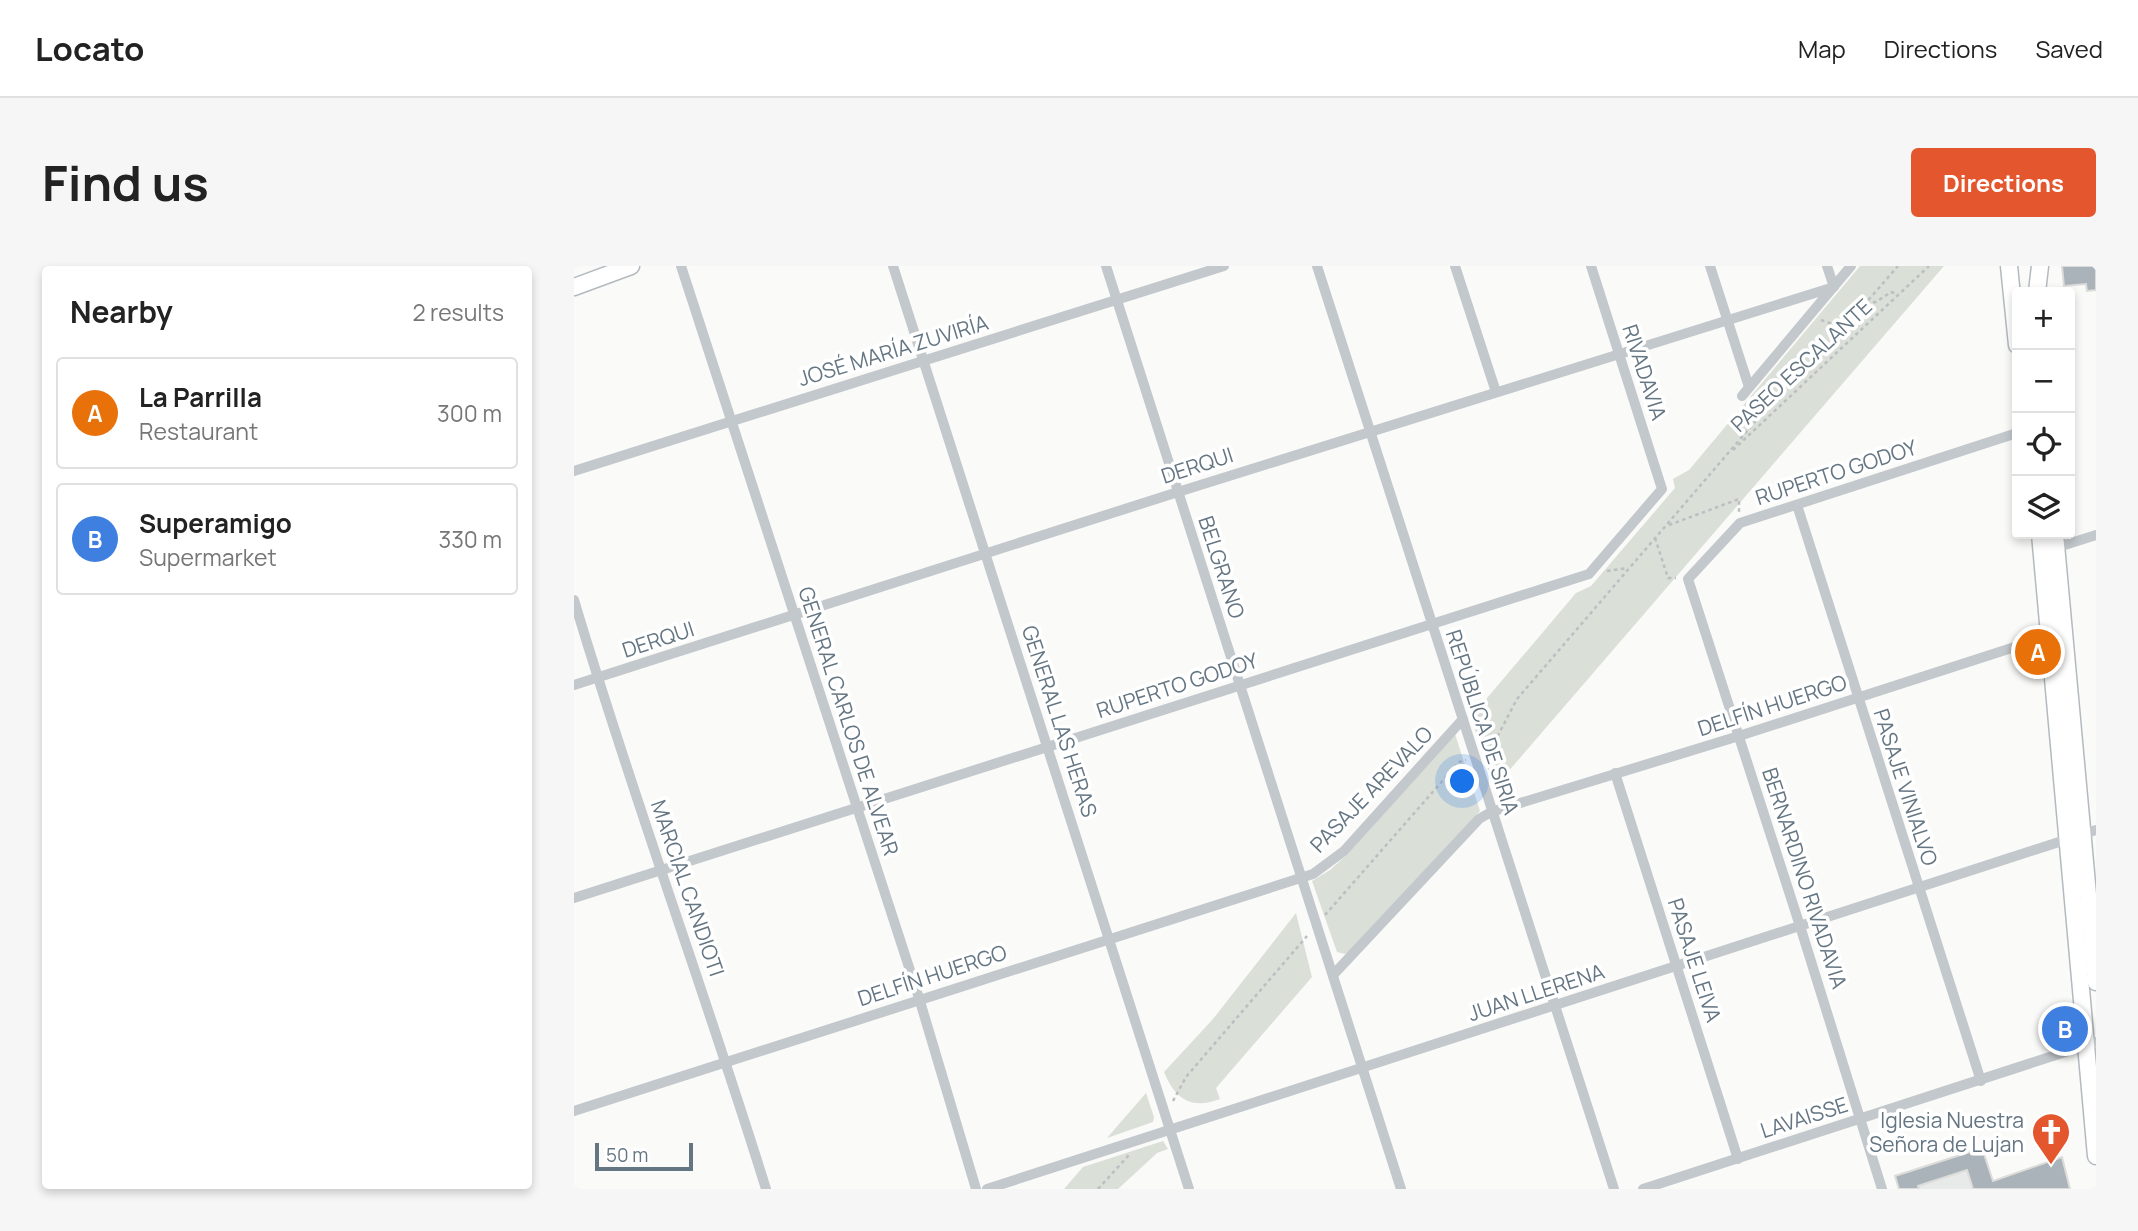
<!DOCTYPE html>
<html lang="en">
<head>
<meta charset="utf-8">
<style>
	body { margin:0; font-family:Manrope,sans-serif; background:#f6f6f6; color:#222 }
	.controls { position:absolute; right:21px; top:21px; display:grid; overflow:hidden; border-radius:7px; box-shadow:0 4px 10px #0003 }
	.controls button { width:63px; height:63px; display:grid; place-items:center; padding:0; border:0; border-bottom:2px solid #e0e0e0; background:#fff; color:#222; font:35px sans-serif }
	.scale { position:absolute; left:21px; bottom:18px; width:98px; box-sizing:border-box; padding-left:7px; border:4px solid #657683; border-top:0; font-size:19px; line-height:24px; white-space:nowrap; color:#657683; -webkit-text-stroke:5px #fff; paint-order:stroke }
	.you { position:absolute; left:889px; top:516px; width:24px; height:24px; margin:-18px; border:5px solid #fff; border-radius:50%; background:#1a73e8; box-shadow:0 0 0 10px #1a73e833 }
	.badge { display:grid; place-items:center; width:46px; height:46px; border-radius:50%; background:#e4572e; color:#fff; font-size:23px; font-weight:700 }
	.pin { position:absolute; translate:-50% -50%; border:4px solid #fff; box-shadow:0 2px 7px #0006 }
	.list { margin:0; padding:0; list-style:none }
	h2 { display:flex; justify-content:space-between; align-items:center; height:91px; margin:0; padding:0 28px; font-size:30px }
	h2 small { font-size:23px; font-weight:400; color:#767676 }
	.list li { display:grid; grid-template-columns:46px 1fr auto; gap:21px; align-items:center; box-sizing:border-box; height:112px; margin:0 14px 14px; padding:0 14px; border:2px solid #e0e0e0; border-radius:7px }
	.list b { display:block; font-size:26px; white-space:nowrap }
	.list p { margin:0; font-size:23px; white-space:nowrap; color:#767676 }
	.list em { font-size:23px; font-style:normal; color:#767676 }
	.icon { flex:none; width:38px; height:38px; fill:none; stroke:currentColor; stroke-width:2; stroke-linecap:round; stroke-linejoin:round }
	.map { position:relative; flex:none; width:1522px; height:923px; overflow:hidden; border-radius:7px }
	header { display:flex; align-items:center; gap:42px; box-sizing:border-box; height:98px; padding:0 35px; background:#fff; border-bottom:2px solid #e0e0e0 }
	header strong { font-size:33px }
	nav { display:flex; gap:38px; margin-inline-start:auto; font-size:24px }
	.intro { display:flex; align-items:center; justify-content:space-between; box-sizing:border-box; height:168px; padding:0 42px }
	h1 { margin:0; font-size:49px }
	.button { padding:18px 32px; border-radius:7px; background:#e4572e; color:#fff; font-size:24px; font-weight:700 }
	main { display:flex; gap:42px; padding:0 42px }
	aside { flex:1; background:#fff; border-radius:7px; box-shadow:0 4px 10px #0003 }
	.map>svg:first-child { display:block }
</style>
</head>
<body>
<header>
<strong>Locato</strong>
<nav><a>Map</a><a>Directions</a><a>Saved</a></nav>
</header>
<div class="intro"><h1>Find us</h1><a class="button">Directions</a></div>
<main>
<aside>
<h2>Nearby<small>2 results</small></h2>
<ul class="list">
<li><span class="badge" style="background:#e8710a">A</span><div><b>La Parrilla</b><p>Restaurant</p></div><em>300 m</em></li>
<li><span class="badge" style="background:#3f7fe0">B</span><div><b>Superamigo</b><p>Supermarket</p></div><em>330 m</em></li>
</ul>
</aside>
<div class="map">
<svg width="1522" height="923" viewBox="0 0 1522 923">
	<rect width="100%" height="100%" fill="#fafaf8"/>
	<path fill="#e8e9e9" d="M1408,882l11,33 -15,8h-79l-4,-12z"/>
	<g fill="#dadfd7">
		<path d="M1286,0h84l-450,522 -23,-71 105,-124 15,-7 84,-98 -2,-9 16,-9z"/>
		<path d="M881,468l25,77 -129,140 -6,3 -8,-2 -25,-71 18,-11 18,-16z"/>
		<path d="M722,647l16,64 -96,111 4,11c-29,11 -45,0 -56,-27l49,-53z"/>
		<path d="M572,827l8,24 -1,5 -46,16z"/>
		<path d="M589,875l5,8 -11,4 -39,36h-54l19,-22z"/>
	</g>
	<g fill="#aab3b9" stroke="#dcdcda" stroke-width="2">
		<path d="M1488,0h34v24l-9,1 -1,-7 -22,2z"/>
		<path d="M1408,882l11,33 69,-24 8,32h-97l-6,-19 -49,16 1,3h-20l-4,-13z"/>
	</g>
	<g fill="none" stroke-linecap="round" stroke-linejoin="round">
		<defs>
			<g id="secondary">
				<path d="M1435,0l8,79"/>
				<path d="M0,21l57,-21"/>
				<path d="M1463,26l3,-26"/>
				<path d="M1466,268l56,622"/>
				<path d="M1481,268l41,448"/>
			</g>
		</defs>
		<use href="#secondary" stroke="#b3babf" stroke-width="19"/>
		<g stroke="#bbbfc2" stroke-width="2.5" stroke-dasharray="3.5 3.5" stroke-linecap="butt">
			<path d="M1292,37l10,-1 15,-10 7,2"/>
			<path d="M1247,54l23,8"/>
			<path d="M1159,184l196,-184"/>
			<path d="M1095,259l70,-26v13"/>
			<path d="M1081,272l13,40h8"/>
			<path d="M1033,305l21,-3"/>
			<path d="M911,487l9,-10 23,-44 249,-290 78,-81 54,-62"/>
			<path d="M751,649l134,-153 7,-2"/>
			<path d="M599,835l13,-24 121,-141"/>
			<path d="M524,923l31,-34"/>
		</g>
		<g stroke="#c3c8cc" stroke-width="10">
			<path d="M107,0l238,732 57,191"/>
			<path d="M319,0l296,923"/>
			<path d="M532,0l295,923"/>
			<path d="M743,0l297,923"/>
			<path d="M881,0l41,126"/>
			<path d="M1136,0l39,121"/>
			<path d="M1168,130l109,-130"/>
			<path d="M0,205l650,-205"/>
			<path d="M1223,239l184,576"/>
			<path d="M1478,283l44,-14"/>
			<path d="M0,334c59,198 131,392 192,589"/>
			<path d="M0,419l604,-193 656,-205 -7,-21"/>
			<path d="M1041,507l123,386"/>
			<path d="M0,632l1015,-324 73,-85 -71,-223"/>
			<path d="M759,709l146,-156 12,-7 248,-76 316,-102"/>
			<path d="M0,845l739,-237 31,-23 119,-132"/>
			<path d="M413,923l1109,-359"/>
			<path d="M1069,923l453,-147"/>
			<path d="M1308,923l-82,-263 -112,-347 52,-56 277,-90"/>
		</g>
		<use href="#secondary" stroke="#fff" stroke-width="16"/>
	</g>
	<defs>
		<symbol id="church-pin" viewBox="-11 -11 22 30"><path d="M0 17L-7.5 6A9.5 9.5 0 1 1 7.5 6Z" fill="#e4572e" stroke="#fff"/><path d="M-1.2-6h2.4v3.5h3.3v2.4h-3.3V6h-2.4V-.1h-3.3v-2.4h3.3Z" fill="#fff"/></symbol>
	</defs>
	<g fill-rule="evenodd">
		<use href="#church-pin" x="1455" y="844" width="44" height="60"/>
	</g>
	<g text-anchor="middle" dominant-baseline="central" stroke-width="7" stroke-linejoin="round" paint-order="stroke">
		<g font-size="21" fill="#657683" stroke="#fff">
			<text transform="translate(319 84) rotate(-17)">JOSÉ MARÍA ZUVIRÍA</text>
			<text transform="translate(1227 99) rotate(-43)">PASEO ESCALANTE</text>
			<text transform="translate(1071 106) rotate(72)">RIVADAVIA</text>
			<text transform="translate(623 199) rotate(-18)">DERQUI</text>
			<text transform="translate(1262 206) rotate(-18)">RUPERTO GODOY</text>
			<text transform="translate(648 301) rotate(72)">BELGRANO</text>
			<text transform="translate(84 373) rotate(-18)">DERQUI</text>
			<text transform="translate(603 419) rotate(-18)">RUPERTO GODOY</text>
			<text transform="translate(1198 439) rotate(-18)">DELFÍN HUERGO</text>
			<text transform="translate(275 455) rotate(72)">GENERAL CARLOS DE ALVEAR</text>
			<text transform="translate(486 455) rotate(72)">GENERAL LAS HERAS</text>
			<text transform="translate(909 456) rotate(72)">REPÚBLICA DE SIRIA</text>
			<text transform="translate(1332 521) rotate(72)">PASAJE VINIALVO</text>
			<text transform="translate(797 523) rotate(-46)">PASAJE AREVALO</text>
			<text transform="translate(1231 612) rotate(72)">BERNARDINO RIVADAVIA</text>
			<text transform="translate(114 622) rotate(71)">MARCIAL CANDIOTI</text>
			<text transform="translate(1121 694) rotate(72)">PASAJE LEIVA</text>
			<text transform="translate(358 709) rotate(-18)">DELFÍN HUERGO</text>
			<text transform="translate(962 726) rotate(-18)">JUAN LLERENA</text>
			<text transform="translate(1230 851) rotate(-18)">LAVAISSE</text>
		</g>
		<g font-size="21" fill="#657683" stroke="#fff" text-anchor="end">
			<text x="1450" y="854">Iglesia Nuestra<tspan x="1450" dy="24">Señora de Lujan</tspan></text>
		</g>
	</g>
</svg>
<div class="controls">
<button>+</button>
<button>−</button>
<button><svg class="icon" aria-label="locate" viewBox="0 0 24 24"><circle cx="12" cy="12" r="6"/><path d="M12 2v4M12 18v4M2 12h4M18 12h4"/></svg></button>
<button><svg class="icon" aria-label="layers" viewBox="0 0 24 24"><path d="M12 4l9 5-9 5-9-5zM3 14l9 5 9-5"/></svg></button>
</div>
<div class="scale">50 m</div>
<div class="you"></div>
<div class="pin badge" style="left:1464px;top:386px;background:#e8710a">A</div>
<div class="pin badge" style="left:1491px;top:763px;background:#3f7fe0">B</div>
</div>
</main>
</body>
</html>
